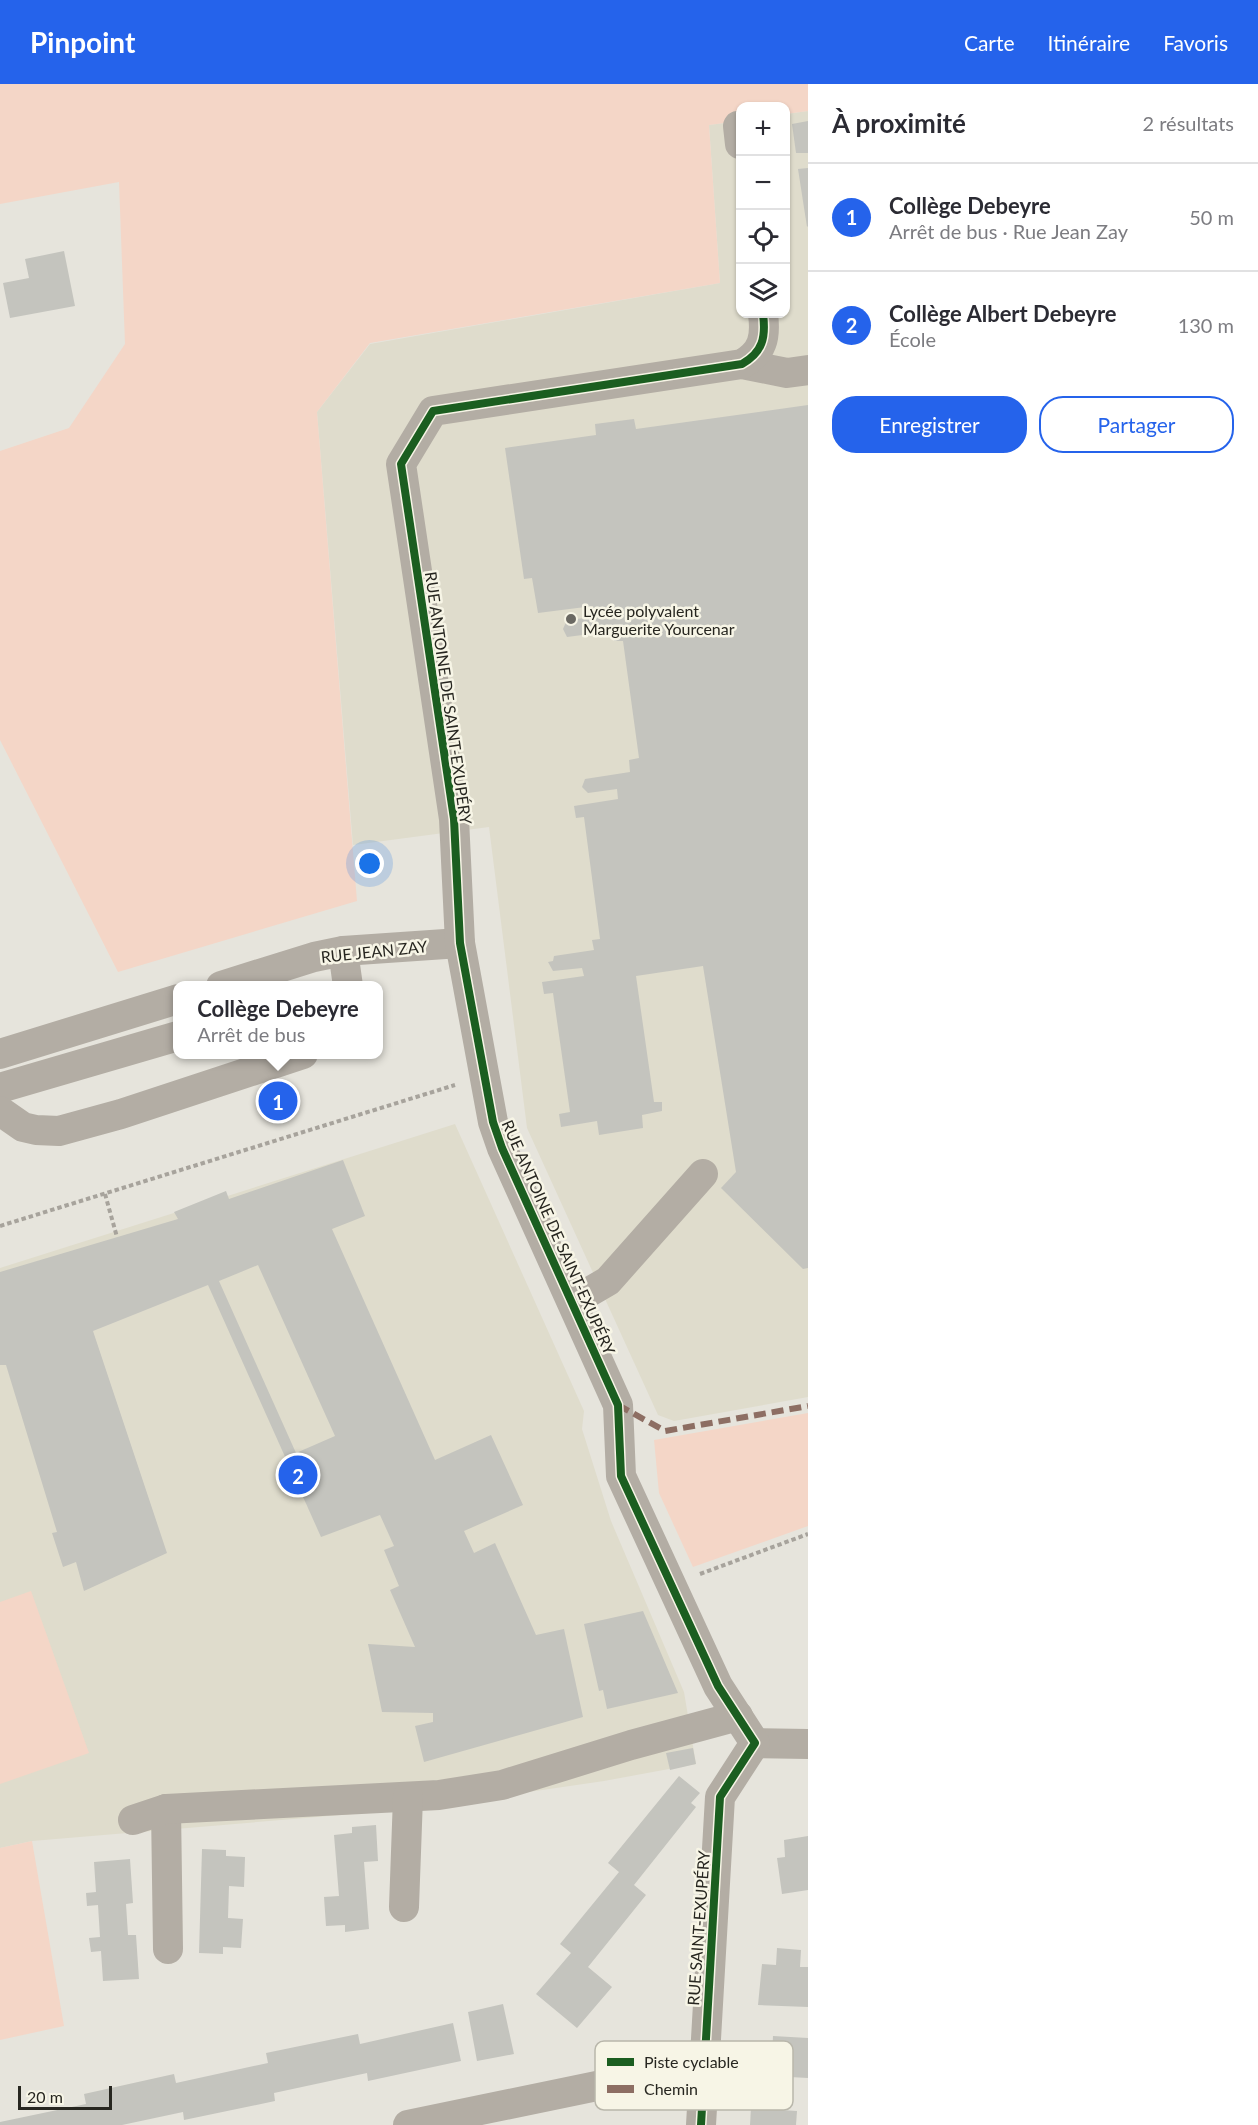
<!DOCTYPE html>
<html lang="fr">
<head>
<meta charset="utf-8">
<style>
	body { margin:0; font-family:Lato,sans-serif; background:#f7f7f7; color:#2b2b33 }
	.controls { position:absolute; right:18px; top:18px; display:grid; overflow:hidden; border-radius:12px; box-shadow:0 2px 4px #0004 }
	.controls button { width:54px; height:54px; display:grid; place-items:center; padding:0; border:0; border-bottom:2px solid #e1e1e2; background:#fff; color:#2b2b33; font:30px sans-serif }
	.scale { position:absolute; left:18px; bottom:15px; width:94px; box-sizing:border-box; padding-left:6px; border:3px solid #272620; border-top:0; font-size:16px; line-height:21px; white-space:nowrap; color:#272620; -webkit-text-stroke:4px #f7f5e6; paint-order:stroke }
	.you { position:absolute; left:370px; top:780px; width:21px; height:21px; margin:-15px; border:4px solid #fff; border-radius:50%; background:#1a73e8; box-shadow:0 0 0 9px #1a73e833 }
	.badge { display:grid; place-items:center; width:39px; height:39px; border-radius:50%; background:#2563eb; color:#fff; font-size:20px; font-weight:700 }
	.pin { position:absolute; translate:-50% -50%; border:3px solid #fff; box-shadow:0 2px 6px #0006 }
	.popup { position:absolute; left:173px; top:897px; width:210px; height:78px; box-sizing:border-box; display:grid; place-content:center; border-radius:12px; background:#fff; filter:drop-shadow(0 2px 4px #0005); font-size:20px; white-space:nowrap; color:#7c7c81 }
	.popup b { font-size:22px; color:#2b2b33 }
	.popup::after { content:''; position:absolute; left:50%; top:100%; margin-left:-12px; border:12px solid transparent; border-top-color:#fff }
	.list { margin:0; padding:0; list-style:none }
	h2 { display:flex; justify-content:space-between; align-items:center; height:78px; margin:0; padding:0 24px; font-size:26px }
	h2 small { font-size:20px; font-weight:400; color:#7c7c81 }
	.list li { display:grid; grid-template-columns:39px 1fr auto; gap:18px; align-items:center; box-sizing:border-box; height:108px; padding:0 24px; border-top:2px solid #e1e1e2 }
	.list b { display:block; font-size:22px; white-space:nowrap }
	.list p { margin:0; font-size:20px; white-space:nowrap; color:#7c7c81 }
	.list em { font-size:20px; font-style:normal; color:#7c7c81 }
	.actions { display:flex; gap:12px; padding:18px 24px }
	.actions a { flex:1; padding:14px 0; border:2px solid #2563eb; border-radius:24px; text-align:center; font-size:21px; color:#2563eb }
	.actions .main { background:#2563eb; color:#fff }
	.icon { flex:none; width:33px; height:33px; fill:none; stroke:currentColor; stroke-width:2; stroke-linecap:round; stroke-linejoin:round }
	.map { position:relative; flex:none; width:808px; height:2041px; overflow:hidden }
	header { display:flex; align-items:center; gap:36px; box-sizing:border-box; height:84px; padding:0 30px; background:#2563eb; color:#fff }
	header strong { font-size:28px }
	nav { display:flex; gap:33px; margin-inline-start:auto; font-size:21px }
	main { display:flex }
	aside { flex:1; background:#fff }
	.map>svg:first-child { display:block }
</style>
</head>
<body>
<header>
<strong>Pinpoint</strong>
<nav><a>Carte</a><a>Itinéraire</a><a>Favoris</a></nav>
</header>
<main>
<div class="map">
<svg width="808" height="2041" viewBox="0 0 808 2041">
	<rect width="100%" height="100%" fill="#e6e4dc"/>
	<g fill="#dfdccc">
		<path d="M808,27v1286l-134,24 -16,-6 -131,-287 -38,-301 -136,18 -36,-433 53,-68 350,-61 -11,-158 31,-4v193h46v-200z"/>
		<path d="M455,1040l129,287 -2,18 29,92 73,171 12,72 -92,17 -191,28 -381,32 -32,7v-580z"/>
	</g>
	<g fill="#f4d6c7">
		<path d="M0,0h808v27l-22,3v-8h-46v15l-31,4 11,158 -350,60 -53,69 40,489 -239,71 -118,-232v-289l69,-23 56,-84 -6,-162 -119,22z"/>
		<path d="M808,1329v113l-115,41 -34,-74 -5,-53z"/>
		<path d="M31,1507l58,162 -89,31v-182z"/>
		<path d="M32,1757l32,185 -64,14v-192z"/>
	</g>
	<g fill="#c4c4be" fill-rule="evenodd">
		<path d="M808,37v32h-12l-4,-29z"/>
		<path d="M808,84v58l-1,1 -9,-58z"/>
		<path d="M64,167l11,55 -65,12 -7,-35 26,-5 -4,-19z"/>
		<path d="M808,321v863l-5,1 -82,-81 15,-16 -33,-206 -67,10 18,126h8v9l-20,4 1,13 -44,7 -2,-14 -36,6 -2,-13 11,-2 -17,-119 -9,1 -2,-12 42,-6 -2,-8 -29,3 -5,-9 5,-1 1,-5 40,-6 -2,-10 8,-1 -16,-122 -8,1 -2,-12 44,-7 -1,-10 -29,4 -6,-6 3,-8 45,-7 -1,-12 10,-2 -16,-117h-9l-1,-10 -46,6 -4,-8 4,-9 27,-3 -1,-11 -55,7 -6,-35 -8,1 -19,-131 91,-13 -1,-11 39,-5 2,10z"/>
		<path d="M343,1076l22,56 -33,13 103,231 56,-25 32,70 -59,26 10,22 21,-10 41,92 28,-6 19,88 -159,45 -9,-36 18,-4v-9l-51,-1 -14,-68 47,3 -25,-57 9,-4 -15,-36 10,-4 -14,-31 -59,22 -113,-252 -115,46 74,222 -83,38 -8,-29 -13,5 -11,-34 5,-1 -51,-167h-6v-93l178,-53 -4,-7 52,-21 3,8zM258,1181l77,171 -39,17 -77,-172z"/>
		<path d="M643,1527l35,82 -71,16 -4,-19 -4,1 -15,-67z"/>
		<path d="M693,1664l3,16 -26,6 -4,-17z"/>
		<path d="M679,1692l21,17 -9,10 5,4 -62,78 12,10 -58,72 24,20 -35,41 -41,-34 35,-41 -11,-9 59,-72 -11,-9z"/>
		<path d="M376,1741l2,36 -14,1 5,67 -24,3v-7l-19,1 -2,-29 15,-1 -5,-61 18,-2v-6z"/>
		<path d="M808,1752v54l-26,4 -5,-36 8,-1 -1,-17z"/>
		<path d="M202,1765l24,1v6l19,1 -1,30 -15,-1 -1,32 15,1 -2,29 -18,-1v7l-24,-1z"/>
		<path d="M130,1775l3,44 -7,1 2,31h8l3,44 -36,2 -2,-30 -10,1 -2,-14 11,-1 -2,-32 -11,1 -1,-13 10,-1 -2,-30z"/>
		<path d="M777,1864l24,2 -1,17h8v40l-50,-2 4,-41 14,1z"/>
		<path d="M503,1920l11,50 -37,7 -9,-49z"/>
		<path d="M453,1939l8,38 -93,20 -1,-8 -93,20 1,8 -91,19 -1,-8 -61,13h-122v-3l86,-18 -2,-10 90,-20 2,9 92,-20 -2,-10 92,-19 2,10z"/>
		<path d="M773,1952l35,2v40l-37,-2z"/>
		<path d="M751,2024l46,3 -1,14h-46z"/>
	</g>
	<g fill="none" stroke-linecap="round" stroke-linejoin="round">
		<g stroke="#a7a39c" stroke-width="4" stroke-dasharray="4.5 3" stroke-linecap="butt">
			<path d="M105,1110l12,43"/>
			<path d="M0,1142l455,-141"/>
			<path d="M700,1490l108,-40"/>
		</g>
		<g stroke="#b3ada4" stroke-width="30">
			<path d="M738,42l2,18"/>
			<path d="M742,280l45,9 21,-3"/>
			<path d="M343,867l5,35"/>
			<path d="M221,902l93,-29 29,-6 117,-8"/>
			<path d="M0,970l178,-55"/>
			<path d="M0,1004l178,-52"/>
			<path d="M0,1027l23,16 13,3 23,1 62,-17 182,-60"/>
			<path d="M572,1218l36,-21 95,-107"/>
			<path d="M755,1659l-37,-57 -97,-210 -3,-71 -116,-257 -9,-26 -33,-179 -6,-124 -53,-355 32,-53 309,-47c21,-12 24,-27 21,-50"/>
			<path d="M755,1659l53,1"/>
			<path d="M166,1725l2,140"/>
			<path d="M133,1736l33,-11 273,-14 63,-10 129,-40 107,-29"/>
			<path d="M404,1823l4,-110"/>
			<path d="M408,2041l295,-61"/>
			<path d="M701,2041l19,-328 35,-54"/>
		</g>
		<path stroke="#8d6e63" stroke-width="6" stroke-dasharray="12 6" stroke-linecap="butt" d="M618,1321l47,26 143,-25"/>
		<defs>
			<path id="cycleway" d="M701,2041l19,-328 35,-54 -37,-57 -97,-210 -3,-71 -116,-257 -9,-26 -33,-179 -6,-124 -53,-355 32,-53 309,-47c21,-12 24,-27 21,-50"/>
		</defs>
		<use href="#cycleway" stroke="#f7f5e6" stroke-width="11"/>
		<use href="#cycleway" stroke="#1b5e20" stroke-width="8"/>
	</g>
	<circle fill="#6a6862" stroke="#f7f5e6" stroke-width="2" cx="571" cy="535" r="6"/>
	<g text-anchor="middle" dominant-baseline="central" stroke-width="5" stroke-linejoin="round" paint-order="stroke">
		<g font-size="16" fill="#272620" stroke="#f7f5e6" text-anchor="start">
			<text x="583" y="526">Lycée polyvalent<tspan x="583" dy="18">Marguerite Yourcenar</tspan></text>
		</g>
		<g font-size="16" fill="#272620" stroke="#f7f5e6">
			<text transform="translate(449 614) rotate(82)">RUE ANTOINE DE SAINT-EXUPÉRY</text>
			<text transform="translate(374 867) rotate(-6)">RUE JEAN ZAY</text>
			<text transform="translate(559 1153) rotate(66)">RUE ANTOINE DE SAINT-EXUPÉRY</text>
			<text transform="translate(698 1844) rotate(-86)">RUE SAINT-EXUPÉRY</text>
		</g>
	</g>
	<rect x="595" y="1957" width="198" height="69" rx="9" fill="#f7f5e6" stroke="#b9b7ab" stroke-width="1.5"/>
	<rect x="607" y="1974" width="27" height="8" fill="#1b5e20"/>
	<rect x="607" y="2001" width="27" height="8" fill="#8d6e63"/>
	<g font-size="16" fill="#272620">
		<text x="644" y="1984">Piste cyclable</text>
		<text x="644" y="2011">Chemin</text>
	</g>
</svg>
<div class="controls">
<button>+</button>
<button>−</button>
<button><svg class="icon" aria-label="locate" viewBox="0 0 24 24"><circle cx="12" cy="12" r="6"/><path d="M12 2v4M12 18v4M2 12h4M18 12h4"/></svg></button>
<button><svg class="icon" aria-label="layers" viewBox="0 0 24 24"><path d="M12 4l9 5-9 5-9-5zM3 14l9 5 9-5"/></svg></button>
</div>
<div class="scale">20 m</div>
<div class="you"></div>
<div class="pin badge" style="left:278px;top:1017px">1</div>
<div class="popup"><b>Collège Debeyre</b>Arrêt de bus</div>
<div class="pin badge" style="left:298px;top:1391px">2</div>
</div>
<aside>
<h2>À proximité<small>2 résultats</small></h2>
<ul class="list">
<li><span class="badge">1</span><div><b>Collège Debeyre</b><p>Arrêt de bus · Rue Jean Zay</p></div><em>50 m</em></li>
<li><span class="badge">2</span><div><b>Collège Albert Debeyre</b><p>École</p></div><em>130 m</em></li>
</ul>
<div class="actions"><a class="main">Enregistrer</a><a>Partager</a></div>
</aside>
</main>
</body>
</html>
